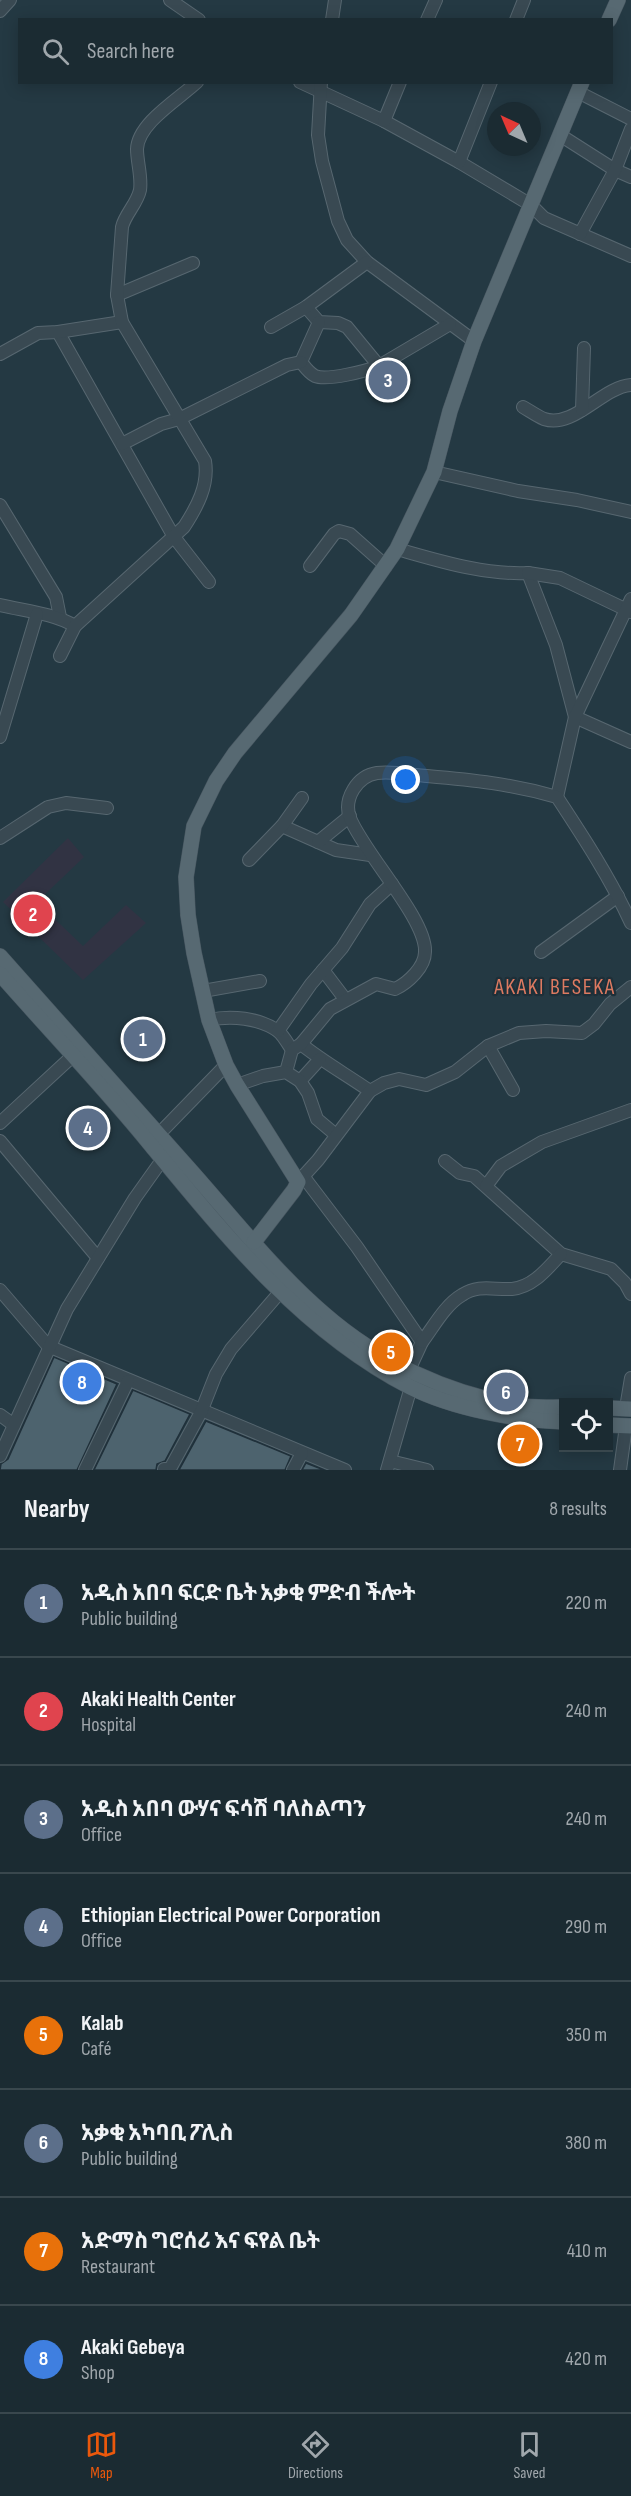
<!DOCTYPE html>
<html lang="en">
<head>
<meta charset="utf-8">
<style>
	body { margin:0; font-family:"Sofia Sans Condensed","Noto Sans Ethiopic",sans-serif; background:#24333a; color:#f1f3f6 }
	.controls { position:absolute; right:18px; bottom:18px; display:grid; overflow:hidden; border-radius:0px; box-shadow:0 3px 15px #0003 }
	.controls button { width:54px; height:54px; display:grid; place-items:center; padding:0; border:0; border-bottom:2px solid #39474d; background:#1b2b32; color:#f1f3f6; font:30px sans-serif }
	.compass { position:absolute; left:487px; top:102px; width:54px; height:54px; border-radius:50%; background:#1b2b32; box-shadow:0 3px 15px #0003; rotate:316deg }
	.you { position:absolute; left:406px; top:780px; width:21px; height:21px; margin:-15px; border:4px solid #fff; border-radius:50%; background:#1a73e8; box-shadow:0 0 0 9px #1a73e833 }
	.badge { display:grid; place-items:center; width:39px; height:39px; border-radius:50%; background:#ea580c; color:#fff; font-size:20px; font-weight:700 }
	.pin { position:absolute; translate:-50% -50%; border:3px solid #fff; box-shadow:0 2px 6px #0006 }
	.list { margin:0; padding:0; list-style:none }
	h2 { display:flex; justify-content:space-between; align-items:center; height:78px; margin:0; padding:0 24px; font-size:26px }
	h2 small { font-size:20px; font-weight:400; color:#a0a7ac }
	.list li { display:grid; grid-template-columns:39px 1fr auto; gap:18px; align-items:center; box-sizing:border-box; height:108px; padding:0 24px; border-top:2px solid #39474d }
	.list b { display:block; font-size:22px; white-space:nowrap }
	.list p { margin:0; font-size:20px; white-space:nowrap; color:#a0a7ac }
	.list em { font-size:20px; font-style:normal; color:#a0a7ac }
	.icon { flex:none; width:33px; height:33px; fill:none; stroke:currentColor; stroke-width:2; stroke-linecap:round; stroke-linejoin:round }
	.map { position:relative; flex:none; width:631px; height:1470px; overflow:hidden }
	.search { position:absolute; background:#1b2b32; box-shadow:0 3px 15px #0003; left:18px; right:18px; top:18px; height:66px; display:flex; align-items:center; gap:15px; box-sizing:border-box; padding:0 21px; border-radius:0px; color:#a0a7ac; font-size:22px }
	.sheet { height:942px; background:#1b2b32 }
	nav { display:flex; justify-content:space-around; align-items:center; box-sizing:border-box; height:84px; border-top:2px solid #39474d; background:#1b2b32; font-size:16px; color:#a0a7ac }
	nav a { display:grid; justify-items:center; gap:3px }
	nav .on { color:#ea580c }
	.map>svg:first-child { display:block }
</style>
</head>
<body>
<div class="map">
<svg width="631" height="1470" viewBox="0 0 631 1470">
	<rect width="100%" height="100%" fill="#243943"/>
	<path fill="#313343" d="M68,838l16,19 -47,45 46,44 43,-41 20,18 -63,57 -80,-78z"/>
	<g fill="#4d636e" stroke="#20303a" stroke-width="1.5">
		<path d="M54,1357l63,27 -40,86h-77l1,-6 7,-5z"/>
		<path d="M133,1390l57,24 -25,47 -8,3 -1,6h-62z"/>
		<path d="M206,1421l85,35 -6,14h-106z"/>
		<path d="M306,1463l18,7h-22z"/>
	</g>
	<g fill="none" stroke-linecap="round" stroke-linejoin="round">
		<defs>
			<g id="minor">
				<path d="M170,0l29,20"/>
				<path d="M0,11l10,-11"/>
				<path d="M332,20l3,-20"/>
				<path d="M427,20l9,-20"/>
				<path d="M516,20l8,-20"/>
				<path d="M300,82l84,39 75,41 72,43 13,13 87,38"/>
				<path d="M321,82l-3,53 4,26 16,60 9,19 20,22 107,79"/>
				<path d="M578,92l53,27"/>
				<path d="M384,121l16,-39"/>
				<path d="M560,135l55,35 16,7"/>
				<path d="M459,162l32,-80"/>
				<path d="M580,234l35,-64 16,-41"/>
				<path d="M117,295l76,-32"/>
				<path d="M306,307l13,15 19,1 9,4 32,39"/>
				<path d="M271,327l35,-20 61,-45"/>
				<path d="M58,332l116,205 35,45"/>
				<path d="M0,354l38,-21 20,-1 64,-10"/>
				<path d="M301,362c4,5 8,11 14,14 12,5 51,-5 64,-10l71,-42"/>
				<path d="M301,362l18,-40"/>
				<path d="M523,407c7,4 14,9 21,12 30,10 58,-32 87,-34"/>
				<path d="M582,410l2,-62"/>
				<path d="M122,444l39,-20 18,-5 108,-54 14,-3"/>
				<path d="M434,472l84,19 59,9 54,12"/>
				<path d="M0,505l56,92 4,20"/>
				<path d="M397,549c43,12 86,26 131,24l28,72 19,72 56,25"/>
				<path d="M310,566l24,-32 5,-3 11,3 36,32"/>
				<path d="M528,573l32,5 71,34"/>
				<path d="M0,605c25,6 53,8 75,21"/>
				<path d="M60,656l15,-30 109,-99c13,-20 25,-42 21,-66l-83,-139 -5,-27 5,-68c3,-13 15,-23 18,-37 2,-13 -3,-28 -3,-41 1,-26 42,-50 60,-67"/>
				<path d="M0,737l37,-123"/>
				<path d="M557,797l18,-80 56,-118"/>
				<path d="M282,826l54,24 34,5"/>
				<path d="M0,838l48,-31 18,-4 41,5"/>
				<path d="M318,842l32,-26"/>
				<path d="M249,860l33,-34 20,-28"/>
				<path d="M541,952l77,-56"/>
				<path d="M323,970l22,29"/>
				<path d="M203,991l57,-10"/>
				<path d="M209,1020c22,-5 50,-2 69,11 5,4 10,13 14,19"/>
				<path d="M278,1031l33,-47 31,-36 28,-44 22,-20"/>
				<path d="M301,1044c21,17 46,31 69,47"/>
				<path d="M488,1046l25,44"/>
				<path d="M286,1072l6,-22 9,-6 29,-35 46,-25 19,5c13,-6 30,-22 30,-37 2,-32 -61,-99 -75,-134 -7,-19 7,-42 27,-45 16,-2 34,2 50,3 46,4 85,8 130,21 27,41 53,81 74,126"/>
				<path d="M300,1081l20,-22"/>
				<path d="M237,1085l26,-9 23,-4 14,9 8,12 9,26 19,16"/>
				<path d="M0,1123l78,-72"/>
				<path d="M159,1134l67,-69"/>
				<path d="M0,1141l98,117"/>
				<path d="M445,1161l15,12 14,3 87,78 50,15 14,14 6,11"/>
				<path d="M303,1176l54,71 65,95 -13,28"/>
				<path d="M298,1182l20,-22 52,-69 14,-8 15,-4 27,6 29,-13 33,-26 31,-13 27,-2 36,2 12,-9 16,-20 21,-17"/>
				<path d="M486,1186l15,-20 41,-24 89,-32"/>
				<path d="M0,1290l48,56 297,124"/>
				<path d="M422,1342c12,-16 23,-37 40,-47 17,-11 31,-5 50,-6 21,-2 35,-20 49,-35"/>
				<path d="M626,1408l5,-30"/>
				<path d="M0,1415l14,10"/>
				<path d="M0,1456l67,-147 68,-111 32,-45"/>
				<path d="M390,1461l37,9"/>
				<path d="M164,1469h4l3,-2 30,-55 15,-38 15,-25 50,-58"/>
				<path d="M85,1470l43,-89"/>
				<path d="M293,1470l9,-17"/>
				<path d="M387,1470l24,-83"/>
				<path d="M620,1470l6,-44"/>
			</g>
			<g id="major">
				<path d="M609,20l9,-20"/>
				<path d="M0,956c61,69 123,138 184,207 45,50 88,106 139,150 56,49 126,82 200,93 13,2 27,1 41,1"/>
				<path d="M0,974c50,57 103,112 150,170 75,91 153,188 260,243 44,22 105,33 154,35"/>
				<path d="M254,1242l40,-52 4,-8 -61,-97 -11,-20 -17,-45 -15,-67 -6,-38 -2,-38 8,-51 22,-45 19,-28 116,-138 46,-66 37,-77 16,-61 24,-70 108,-259"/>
				<path d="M608,1408l23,1"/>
				<path d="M608,1425l23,1"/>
			</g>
		</defs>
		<use href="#minor" stroke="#576770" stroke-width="14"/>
		<use href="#major" stroke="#46555f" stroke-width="16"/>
		<use href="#minor" stroke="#394952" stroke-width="12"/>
		<use href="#major" stroke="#576972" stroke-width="15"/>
	</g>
	<g text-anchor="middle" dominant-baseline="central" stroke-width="4.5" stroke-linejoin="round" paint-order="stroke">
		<g font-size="22" letter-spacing="1.5" fill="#dd7a61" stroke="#1e2f38">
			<text x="555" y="987">AKAKI BESEKA</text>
		</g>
	</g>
</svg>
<div class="controls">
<button><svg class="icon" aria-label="locate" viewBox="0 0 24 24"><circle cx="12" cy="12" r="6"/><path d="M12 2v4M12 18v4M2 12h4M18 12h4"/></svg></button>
</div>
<svg class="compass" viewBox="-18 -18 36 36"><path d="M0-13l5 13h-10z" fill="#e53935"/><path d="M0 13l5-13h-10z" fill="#a0a7ac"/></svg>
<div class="you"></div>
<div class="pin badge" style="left:143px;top:1039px;background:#5c6f8a">1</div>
<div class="pin badge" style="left:33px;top:914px;background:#e0444e">2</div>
<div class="pin badge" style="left:388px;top:380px;background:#5c6f8a">3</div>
<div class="pin badge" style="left:88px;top:1128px;background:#5c6f8a">4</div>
<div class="pin badge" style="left:391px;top:1352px;background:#e8710a">5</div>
<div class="pin badge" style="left:506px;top:1392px;background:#5c6f8a">6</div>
<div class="pin badge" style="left:520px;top:1444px;background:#e8710a">7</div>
<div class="pin badge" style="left:82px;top:1382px;background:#3f7fe0">8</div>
<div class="search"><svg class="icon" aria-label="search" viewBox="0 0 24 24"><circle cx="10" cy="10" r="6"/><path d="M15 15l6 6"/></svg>Search here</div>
</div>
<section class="sheet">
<h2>Nearby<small>8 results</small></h2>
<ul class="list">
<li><span class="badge" style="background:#5c6f8a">1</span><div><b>አዲስ አበባ ፍርድ ቤት አቃቂ ምድብ ችሎት</b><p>Public building</p></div><em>220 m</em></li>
<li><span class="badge" style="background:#e0444e">2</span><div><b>Akaki Health Center</b><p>Hospital</p></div><em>240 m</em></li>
<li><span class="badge" style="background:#5c6f8a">3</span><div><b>አዲስ አበባ ውሃና ፍሳሽ ባለስልጣን</b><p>Office</p></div><em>240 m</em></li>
<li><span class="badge" style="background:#5c6f8a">4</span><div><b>Ethiopian Electrical Power Corporation</b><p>Office</p></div><em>290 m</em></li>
<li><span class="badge" style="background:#e8710a">5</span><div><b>Kalab</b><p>Café</p></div><em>350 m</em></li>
<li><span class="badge" style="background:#5c6f8a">6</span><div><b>አቃቂ አካባቢ ፖሊስ</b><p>Public building</p></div><em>380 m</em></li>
<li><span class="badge" style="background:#e8710a">7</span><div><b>አድማስ ግሮሰሪ እና ፍየል ቤት</b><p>Restaurant</p></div><em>410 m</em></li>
<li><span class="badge" style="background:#3f7fe0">8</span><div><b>Akaki Gebeya</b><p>Shop</p></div><em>420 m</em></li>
</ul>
</section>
<nav>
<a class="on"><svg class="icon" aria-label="map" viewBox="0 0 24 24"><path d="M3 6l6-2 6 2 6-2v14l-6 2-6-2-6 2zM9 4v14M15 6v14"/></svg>Map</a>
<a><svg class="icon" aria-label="directions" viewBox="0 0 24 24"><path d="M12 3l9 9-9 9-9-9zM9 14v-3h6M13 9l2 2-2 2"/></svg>Directions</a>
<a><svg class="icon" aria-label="saved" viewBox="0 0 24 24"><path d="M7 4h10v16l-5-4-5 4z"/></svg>Saved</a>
</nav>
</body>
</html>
